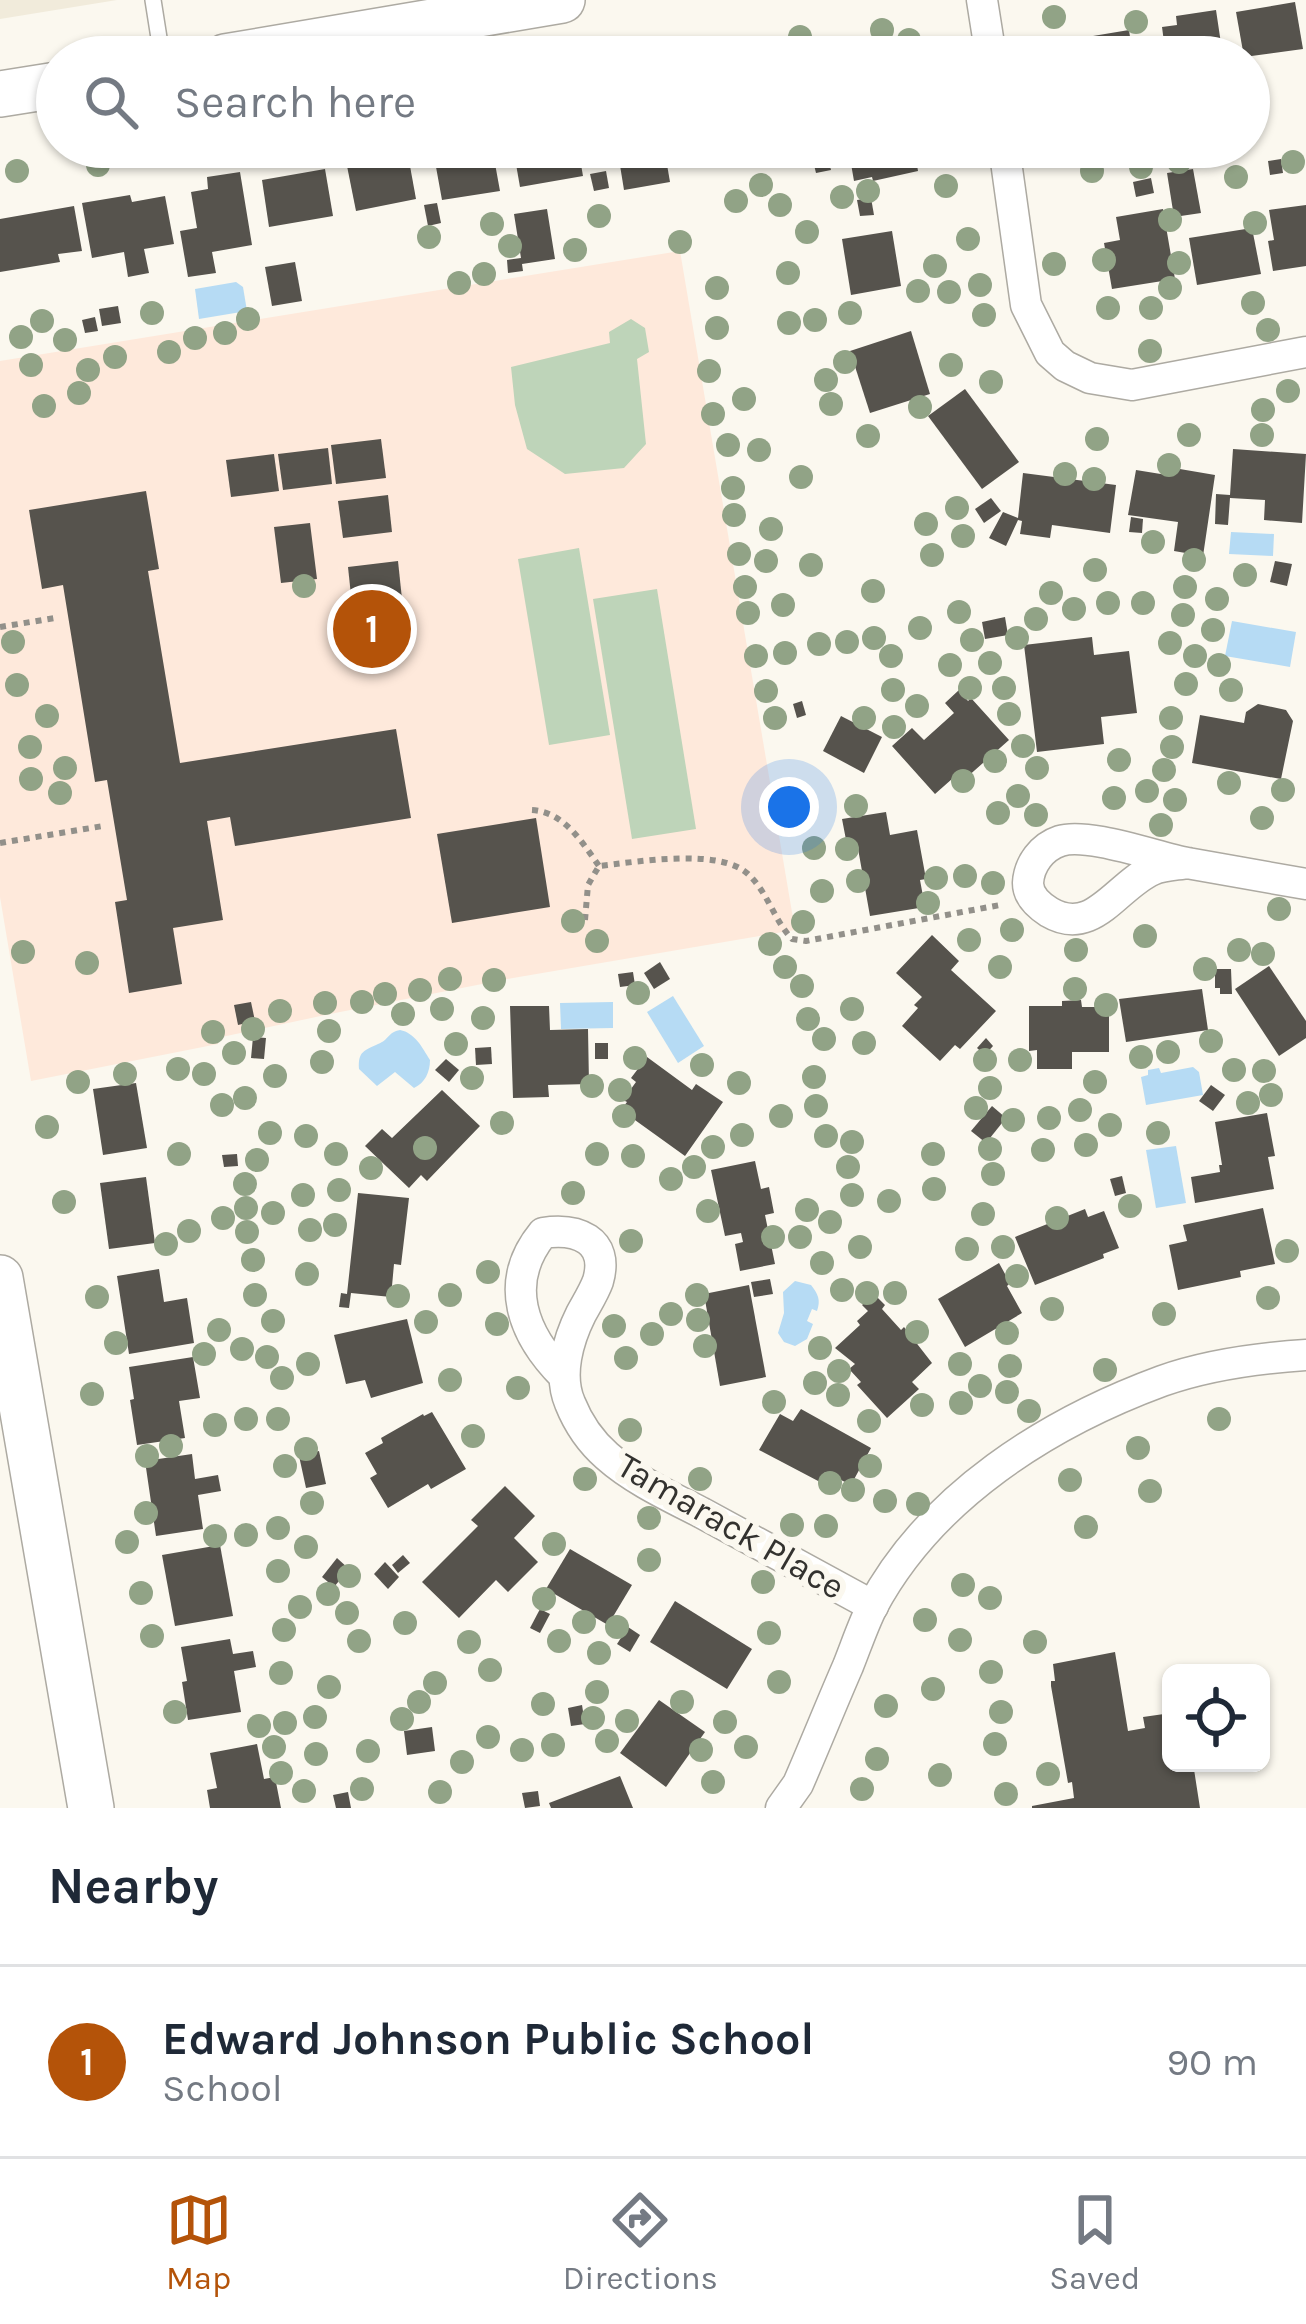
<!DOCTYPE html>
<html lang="en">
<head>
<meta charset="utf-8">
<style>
	body { margin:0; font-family:Karla,sans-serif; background:#f2f2f3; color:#1f2937 }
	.controls { position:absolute; right:36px; bottom:36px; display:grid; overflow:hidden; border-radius:18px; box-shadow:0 3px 9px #0004 }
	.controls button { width:108px; height:108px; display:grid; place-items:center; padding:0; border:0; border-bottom:3px solid #e0e1e3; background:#fff; color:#1f2937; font:60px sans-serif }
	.you { position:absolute; left:789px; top:807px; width:42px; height:42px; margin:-30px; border:9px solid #fff; border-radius:50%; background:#1a73e8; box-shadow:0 0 0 18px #1a73e833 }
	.badge { display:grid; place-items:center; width:78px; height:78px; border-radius:50%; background:#b45309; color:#fff; font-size:39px; font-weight:700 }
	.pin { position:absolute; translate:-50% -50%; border:6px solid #fff; box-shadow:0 3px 12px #0006 }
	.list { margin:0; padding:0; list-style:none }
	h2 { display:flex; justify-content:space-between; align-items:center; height:156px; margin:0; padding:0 48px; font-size:51px }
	h2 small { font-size:39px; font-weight:400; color:#747a83 }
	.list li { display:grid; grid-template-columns:78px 1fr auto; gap:36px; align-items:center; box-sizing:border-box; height:192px; padding:0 48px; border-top:3px solid #e0e1e3 }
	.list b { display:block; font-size:45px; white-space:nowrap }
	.list p { margin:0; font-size:39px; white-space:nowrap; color:#747a83 }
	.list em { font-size:39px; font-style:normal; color:#747a83 }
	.icon { flex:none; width:66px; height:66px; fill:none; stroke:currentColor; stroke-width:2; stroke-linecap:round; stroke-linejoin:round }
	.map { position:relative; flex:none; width:1306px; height:1808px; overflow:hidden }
	.search { position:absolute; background:#fff; box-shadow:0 3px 9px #0004; left:36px; right:36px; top:36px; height:132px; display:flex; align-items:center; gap:30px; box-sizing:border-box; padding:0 42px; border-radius:66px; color:#747a83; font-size:45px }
	.sheet { height:348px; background:#fff }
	nav { display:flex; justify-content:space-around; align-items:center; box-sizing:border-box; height:168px; border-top:3px solid #e0e1e3; background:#fff; font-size:33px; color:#747a83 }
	nav a { display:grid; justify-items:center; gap:6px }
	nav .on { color:#b45309 }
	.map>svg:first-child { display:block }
</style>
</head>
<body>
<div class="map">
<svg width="1306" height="1808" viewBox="0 0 1306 1808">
	<rect width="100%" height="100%" fill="#fbf8ef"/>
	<path fill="#f1ebdb" d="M0,0h117l-117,19z"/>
	<path fill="#fee9db" d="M680,251l115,679 -282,48 -183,36 -113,24 1,6 -187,37 -31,-184v-536z"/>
	<g fill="#bed4b9">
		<path d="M631,319l14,9 4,24 -12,7 9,85 -22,24 -59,6 -38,-25 -12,-44 -4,-38 99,-24 -1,-11z"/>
		<path d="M579,548l31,187 -61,10 -31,-186z"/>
		<path d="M657,589l39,240 -64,10 -39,-240z"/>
	</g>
	<g fill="#b6dbf4">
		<path d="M236,282l7,5 4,24 -48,8 -4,-30z"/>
		<path d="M1231,532l43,2 -1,22 -44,-2z"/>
		<path d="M1232,621l64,11 -6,35 -65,-11z"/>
		<path d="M673,996l31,50 -26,17 -31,-51z"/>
		<path d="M613,1002v26l-52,1 -1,-26z"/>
		<path d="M400,1030c15,3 22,17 30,30 0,12 -5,23 -16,28l-19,-16 -18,14 -18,-17c-1,-18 5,-18 19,-25 11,-4 10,-12 22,-14z"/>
		<path d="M1193,1067l6,5 4,23 -57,10 -5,-28 7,-2v-5l11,-2 2,5z"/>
		<path d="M1176,1146l10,57 -30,5 -10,-58z"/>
		<path d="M795,1281l16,4c7,9 10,15 6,26l-5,-2 -5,12 6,3 -6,15 -12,7 -11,-4 -6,-9 6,-20 -1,-21z"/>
	</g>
	<g fill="#56534d">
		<path d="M1295,2l8,47 -59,8 -8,-45z"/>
		<path d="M1216,10l7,47h-57l-4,-30 15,-2 -1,-9z"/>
		<path d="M1129,30l4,27h-56l-2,-18z"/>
		<path d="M459,147h33l8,44 -58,9 -8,-44 12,-2 -1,-4z"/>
		<path d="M513,147h65l5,29 -63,11z"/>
		<path d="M617,147h47l6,35 -46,8z"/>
		<path d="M673,147h66v2l-63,12z"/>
		<path d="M781,147h38v3l-37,5z"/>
		<path d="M866,147h48l4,24 -45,10 -1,-4 -18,4 -4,-23 18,-3z"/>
		<path d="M827,154l4,16 -15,3 -4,-16z"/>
		<path d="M408,155l8,44 -60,12 -9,-45z"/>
		<path d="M1281,159l2,14 -13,2 -2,-14z"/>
		<path d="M325,169l8,47 -64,11 -7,-47z"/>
		<path d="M1193,169l8,44 -27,4 -7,-44z"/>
		<path d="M606,171l3,17 -15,3 -4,-17z"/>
		<path d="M240,172l12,73 -40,7 4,21 -28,4 -8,-46 17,-3 -6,-36 17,-3 -1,-12z"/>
		<path d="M1151,178l3,15 -18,4 -3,-15z"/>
		<path d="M130,195l2,7 33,-6 9,48 -30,5 5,24 -21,4 -4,-25 -32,6 -10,-55z"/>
		<path d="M871,198l3,17 -14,1 -3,-16z"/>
		<path d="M437,203l4,20 -13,3 -4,-21z"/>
		<path d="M1306,205v61l-33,5 -5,-30 6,-1 -5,-30z"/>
		<path d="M74,206l8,45 -24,3 2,8 -60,10v-53z"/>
		<path d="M547,209l8,50 -33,5 1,7 -15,2 -1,-13 14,-2 -7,-44z"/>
		<path d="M1163,209l12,70 -63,10 -8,-46 16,-3 -4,-23z"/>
		<path d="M1252,228l9,46 -64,11 -8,-47z"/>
		<path d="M892,231l9,55 -50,9 -9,-56z"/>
		<path d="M295,262l7,39 -30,5 -7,-39z"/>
		<path d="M118,306l3,17 -19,3 -3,-17z"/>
		<path d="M95,317l3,14 -13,2 -3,-13z"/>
		<path d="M911,331l19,63 -60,19 -20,-62z"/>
		<path d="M965,389l54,73 -37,27 -54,-73z"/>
		<path d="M381,439l5,39 -50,6 -5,-39z"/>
		<path d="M328,448l4,36 -49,6 -5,-36z"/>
		<path d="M1233,449l73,5 -4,69 -38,-3 1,-20 -35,-2 -2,27 -13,-1 1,-30 14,1z"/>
		<path d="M274,454l5,37 -48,6 -5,-37z"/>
		<path d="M1174,468l41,7 -12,81 -29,-5 4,-29 -50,-7 8,-45 37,6z"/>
		<path d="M1023,473l93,12 -6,48 -58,-8 -2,13 -30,-4 2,-13 -4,-1 -12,26 -17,-8 14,-26 15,6z"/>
		<path d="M146,491l13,78 -11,2 32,192 216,-34 15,89 -176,28 -5,-29 -23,4 16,99 -50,8 9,56 -53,9 -14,-91 12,-2 -20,-120 -12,2 -32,-197 -21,4 -13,-79z"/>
		<path d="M388,495l4,37 -49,6 -5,-37z"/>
		<path d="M991,498l10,13 -17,12 -9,-14z"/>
		<path d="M1131,517l12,2 -1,14 -13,-1z"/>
		<path d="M310,523l7,56 -36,4 -7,-56z"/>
		<path d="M398,561l4,38 -50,6 -4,-38z"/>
		<path d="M1275,561l17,3 -5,22 -17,-4z"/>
		<path d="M1005,617l3,18 -23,4 -3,-17z"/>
		<path d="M1092,637l2,18 35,-4 8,62 -36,4 3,27 -67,8 -13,-107z"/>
		<path d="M959,690l9,11 3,-3 38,42 -43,38 -5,-7 -26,23 -43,-48 20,-18 12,12 30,-27 -9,-10z"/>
		<path d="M802,701l4,14 -9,3 -4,-14z"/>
		<path d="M1258,704l28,6 7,11 -12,58 -89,-16 8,-48 44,8 2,-11z"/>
		<path d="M841,716l41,21 -18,36 -41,-22z"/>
		<path d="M886,812l4,23 27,-5 9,49 -6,1 5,27 -55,9 -13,-73 -10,2 -5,-26z"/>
		<path d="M536,818l14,89 -98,16 -15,-89z"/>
		<path d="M932,935l27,26 -8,9 45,41 -36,38 -5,-4 -15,16 -38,-35 16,-18 -4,-3 8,-8 -26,-24z"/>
		<path d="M660,962l10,17 -16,10 -10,-16z"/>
		<path d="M1269,966l37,55v17l-27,18 -44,-67z"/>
		<path d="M1215,969h16l1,25h-12v-6h-5z"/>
		<path d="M633,972l2,13 -15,2 -2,-13z"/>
		<path d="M1202,989l6,41 -82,12 -7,-43z"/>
		<path d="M1081,1000l1,7h27v45h-37v17h-35v-19l-8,1v-45h33v-5z"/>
		<path d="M251,1002l4,19 -17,4 -4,-20z"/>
		<path d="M510,1006h39l1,24 38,-1 1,55 -41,1 1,12 -36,1z"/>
		<path d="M253,1037l13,1 -2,21 -13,-1z"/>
		<path d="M986,1038l7,8 -8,9 -8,-7z"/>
		<rect x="595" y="1043" width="13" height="16"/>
		<path d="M491,1047l1,17 -16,1 -1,-17z"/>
		<path d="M647,1057l45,33 4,-6 27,18 -38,54 -64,-46 6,-8 -4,-2 13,-18 -5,-4z"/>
		<path d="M446,1059l13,11 -10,12 -14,-12z"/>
		<path d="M136,1083l11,65 -44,7 -10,-66z"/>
		<path d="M1211,1085l14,10 -12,16 -14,-10z"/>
		<path d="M442,1090l38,36 -53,55 -6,-6 -12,13 -44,-42 17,-17 10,9z"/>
		<path d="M992,1106l14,12 -20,25 -15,-12z"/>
		<path d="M1267,1113l8,43 -7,1 6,32 -79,14 -4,-26 29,-5 -1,-7h3l-7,-43z"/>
		<path d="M237,1154l1,12 -14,1 -2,-12z"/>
		<path d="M755,1161l6,28 8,-2 5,26 -9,2 10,49 -35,7 -5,-27 8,-2 -2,-9 -16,3 -14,-66z"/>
		<path d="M1122,1176l4,17 -11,3 -5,-17z"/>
		<path d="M146,1177l9,66 -46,6 -9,-66z"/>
		<path d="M358,1193l51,5 -8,67 -7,-1 -3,33 -40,-4 -2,15 -10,-1 2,-14 6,1z"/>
		<path d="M1263,1208l12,56 -35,7 1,6 -63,13 -9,-45 18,-4 -4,-16z"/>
		<path d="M1085,1209l3,8 16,-6 15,37 -16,6 1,4 -69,27 -20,-48z"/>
		<path d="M999,1263l11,20 -3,3 15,27 -57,34 -27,-48z"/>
		<path d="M159,1269l5,33 23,-4 7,45 -65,11 -12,-78z"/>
		<path d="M770,1279l3,15 -19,3 -3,-15z"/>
		<path d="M749,1285l17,92 -46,9 -16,-92z"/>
		<path d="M874,1294l11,11 -3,4 19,21 3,-3 28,36 -20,19 7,7 -32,29 -30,-33 4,-3 -12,-13 6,-5 -20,-16 25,-23 -3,-4 11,-10 -6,-6z"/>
		<path d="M407,1319l16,64 -52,15 -6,-18 -19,4 -12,-49z"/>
		<path d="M193,1357l7,41 -21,3 6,37 -48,7 -7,-45 4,-1 -5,-32z"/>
		<path d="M801,1409l70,39 -20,37 -26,-13 -5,10 -61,-32 21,-36 13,7z"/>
		<path d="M432,1412l34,57 -35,20 -3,-5 -40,24 -18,-30 7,-4 -12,-21 18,-10 -2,-5 42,-24 1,2z"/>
		<path d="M319,1451l7,33 -20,4 -7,-32z"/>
		<path d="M192,1454l3,25 23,-4 3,16 -23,4 5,34 -47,7 -11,-75z"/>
		<path d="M505,1486l30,30 -21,22 24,24 -30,30 -12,-12 -37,38 -37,-36 56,-56 -7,-6z"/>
		<path d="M220,1545l13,71 -58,10 -13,-71z"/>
		<path d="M570,1549l62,36 -24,40 -62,-36z"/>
		<path d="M403,1555l7,8 -12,10 -6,-8z"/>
		<path d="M337,1558l12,11 -15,18 -12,-10z"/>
		<path d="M385,1562l14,15 -11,12 -14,-15z"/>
		<path d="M675,1601l77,48 -25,40 -77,-47z"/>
		<path d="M540,1609l10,5 -10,19 -10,-5z"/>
		<path d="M628,1627l12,8 -10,17 -13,-8z"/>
		<path d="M230,1639l3,15 20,-3 3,16 -22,4 7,41 -53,8 -6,-38 5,-1 -6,-34z"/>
		<path d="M1115,1652l13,79 17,-3 -2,-11 28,-4v50h22l7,45h-168v-2l42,-8 -2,-16 -4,1 -17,-97v-5h4l-2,-17z"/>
		<path d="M659,1700l46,32 -39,55 -46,-34z"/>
		<path d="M582,1705l3,19 -14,2 -3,-18z"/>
		<path d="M432,1727l3,24 -28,4 -3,-24z"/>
		<path d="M257,1744l7,35 11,-2 6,31h-71l-3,-18 10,-2 -7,-35z"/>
		<path d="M620,1776l13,32h-82l-2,-5z"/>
		<path d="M538,1791l2,15 -15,2 -3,-15z"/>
		<path d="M348,1792l3,16h-15l-3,-13z"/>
	</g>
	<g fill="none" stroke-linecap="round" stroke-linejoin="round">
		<defs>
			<path id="service" d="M153,0l9,57"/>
			<g id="minor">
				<path d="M982,0l9,57"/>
				<path d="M1004,147l22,158 24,48 15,13 25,12 42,7 174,-33"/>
				<path d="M1188,863c-11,2 -25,2 -36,7 -36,16 -59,68 -103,42 -11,-7 -21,-16 -21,-29 1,-19 14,-36 32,-42 27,-9 96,16 127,22 39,7 79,14 119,21"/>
				<path d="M564,1376c-41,-41 -62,-93 -21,-143 33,-5 67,6 55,48 -4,11 -11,22 -17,33 -13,26 -23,61 -11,89 8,20 21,39 37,53 27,24 62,40 95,57 57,31 114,62 171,93"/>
				<path d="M781,1808l17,-24c17,-39 33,-79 50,-118 8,-20 15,-41 24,-59 59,-111 176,-184 290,-226 45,-16 97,-23 144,-26"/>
			</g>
			<g id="secondary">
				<path d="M225,57l337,-57"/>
				<path d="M0,94l57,-9"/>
				<path d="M0,1278l91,530"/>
			</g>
		</defs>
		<use href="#service" stroke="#adaaa2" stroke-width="18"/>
		<use href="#minor" stroke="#adaaa2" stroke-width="33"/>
		<use href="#secondary" stroke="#adaaa2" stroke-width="48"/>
		<g stroke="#92908a" stroke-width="6" stroke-dasharray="6 6" stroke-linecap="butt">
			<path d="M0,627l55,-9"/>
			<path d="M532,810c32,2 50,32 67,56"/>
			<path d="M0,843l103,-17"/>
			<path d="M585,920l3,-35 11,-19c38,-4 122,-19 150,9 19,18 25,45 43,64l14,2 194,-36"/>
		</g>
		<use href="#service" stroke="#fff" stroke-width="15"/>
		<use href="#minor" stroke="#fff" stroke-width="30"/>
		<use href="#secondary" stroke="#fff" stroke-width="45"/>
	</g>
	<g fill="#91a386">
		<circle cx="1054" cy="17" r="12"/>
		<circle cx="1136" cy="22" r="12"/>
		<circle cx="882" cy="30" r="12"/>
		<circle cx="800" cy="37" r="12"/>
		<circle cx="909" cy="40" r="12"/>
		<circle cx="1179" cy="162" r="12"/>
		<circle cx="1293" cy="162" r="12"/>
		<circle cx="98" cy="165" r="12"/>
		<circle cx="1141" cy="167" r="12"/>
		<circle cx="17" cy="171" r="12"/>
		<circle cx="1092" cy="171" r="12"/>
		<circle cx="1236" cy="177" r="12"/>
		<circle cx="761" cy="185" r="12"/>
		<circle cx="946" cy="186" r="12"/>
		<circle cx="868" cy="191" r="12"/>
		<circle cx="842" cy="197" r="12"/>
		<circle cx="736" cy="201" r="12"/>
		<circle cx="780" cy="205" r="12"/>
		<circle cx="599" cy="216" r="12"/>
		<circle cx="1170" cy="220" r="12"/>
		<circle cx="1255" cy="223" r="12"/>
		<circle cx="492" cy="224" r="12"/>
		<circle cx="807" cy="232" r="12"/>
		<circle cx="429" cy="237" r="12"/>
		<circle cx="968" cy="239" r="12"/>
		<circle cx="680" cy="242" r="12"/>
		<circle cx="510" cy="246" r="12"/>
		<circle cx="575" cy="250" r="12"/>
		<circle cx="1104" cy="260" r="12"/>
		<circle cx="1179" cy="263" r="12"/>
		<circle cx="1054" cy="264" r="12"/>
		<circle cx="935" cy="266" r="12"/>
		<circle cx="788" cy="273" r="12"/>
		<circle cx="484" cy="274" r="12"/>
		<circle cx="459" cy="283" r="12"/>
		<circle cx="980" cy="285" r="12"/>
		<circle cx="717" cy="288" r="12"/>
		<circle cx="1170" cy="288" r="12"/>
		<circle cx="918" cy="291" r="12"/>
		<circle cx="949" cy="292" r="12"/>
		<circle cx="1253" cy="303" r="12"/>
		<circle cx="1108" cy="308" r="12"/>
		<circle cx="1151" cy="308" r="12"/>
		<circle cx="152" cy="313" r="12"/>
		<circle cx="850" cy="313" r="12"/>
		<circle cx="984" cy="315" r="12"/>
		<circle cx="248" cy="319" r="12"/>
		<circle cx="815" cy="320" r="12"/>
		<circle cx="42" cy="321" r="12"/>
		<circle cx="789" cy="323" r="12"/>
		<circle cx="717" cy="328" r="12"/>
		<circle cx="1268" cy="330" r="12"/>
		<circle cx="225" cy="333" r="12"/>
		<circle cx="21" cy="337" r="12"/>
		<circle cx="195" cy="338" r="12"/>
		<circle cx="65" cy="340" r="12"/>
		<circle cx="1150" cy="351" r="12"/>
		<circle cx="169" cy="352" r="12"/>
		<circle cx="115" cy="357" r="12"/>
		<circle cx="845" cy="362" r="12"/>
		<circle cx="31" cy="365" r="12"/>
		<circle cx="951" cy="365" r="12"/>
		<circle cx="88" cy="370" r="12"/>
		<circle cx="709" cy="371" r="12"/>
		<circle cx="826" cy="380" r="12"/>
		<circle cx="991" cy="382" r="12"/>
		<circle cx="1288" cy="391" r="12"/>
		<circle cx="79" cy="393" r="12"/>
		<circle cx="744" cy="399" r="12"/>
		<circle cx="831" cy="404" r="12"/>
		<circle cx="44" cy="406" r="12"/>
		<circle cx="920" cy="407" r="12"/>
		<circle cx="1263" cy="410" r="12"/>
		<circle cx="713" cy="414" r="12"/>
		<circle cx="1189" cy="435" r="12"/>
		<circle cx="1262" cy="435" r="12"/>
		<circle cx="868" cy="436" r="12"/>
		<circle cx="1097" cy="439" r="12"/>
		<circle cx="728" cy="445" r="12"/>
		<circle cx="759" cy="450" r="12"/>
		<circle cx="1169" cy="465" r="12"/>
		<circle cx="1065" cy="474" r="12"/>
		<circle cx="801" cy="477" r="12"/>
		<circle cx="1094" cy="479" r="12"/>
		<circle cx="733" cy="488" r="12"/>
		<circle cx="957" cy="508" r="12"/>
		<circle cx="734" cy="515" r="12"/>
		<circle cx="926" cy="524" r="12"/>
		<circle cx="771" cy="529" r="12"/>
		<circle cx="963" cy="536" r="12"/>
		<circle cx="1153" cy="542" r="12"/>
		<circle cx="739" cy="554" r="12"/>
		<circle cx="932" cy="555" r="12"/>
		<circle cx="1194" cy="560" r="12"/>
		<circle cx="766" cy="561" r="12"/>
		<circle cx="811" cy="565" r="12"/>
		<circle cx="1095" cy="570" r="12"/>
		<circle cx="1245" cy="575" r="12"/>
		<circle cx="304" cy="586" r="12"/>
		<circle cx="745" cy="587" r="12"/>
		<circle cx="1185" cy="587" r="12"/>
		<circle cx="873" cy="591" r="12"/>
		<circle cx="1051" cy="593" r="12"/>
		<circle cx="1217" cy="599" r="12"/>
		<circle cx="1108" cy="603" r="12"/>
		<circle cx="1143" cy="603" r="12"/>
		<circle cx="783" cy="605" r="12"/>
		<circle cx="1074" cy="609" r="12"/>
		<circle cx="959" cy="612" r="12"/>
		<circle cx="748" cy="613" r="12"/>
		<circle cx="1183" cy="615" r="12"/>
		<circle cx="1036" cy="619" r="12"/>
		<circle cx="920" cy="628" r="12"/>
		<circle cx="1213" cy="630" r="12"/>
		<circle cx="874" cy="638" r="12"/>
		<circle cx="1017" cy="638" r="12"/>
		<circle cx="972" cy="640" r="12"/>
		<circle cx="13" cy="642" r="12"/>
		<circle cx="847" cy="642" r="12"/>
		<circle cx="1170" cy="643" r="12"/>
		<circle cx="819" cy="644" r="12"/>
		<circle cx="785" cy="653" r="12"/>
		<circle cx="756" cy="656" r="12"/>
		<circle cx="891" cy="656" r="12"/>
		<circle cx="1195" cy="656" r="12"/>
		<circle cx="990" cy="663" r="12"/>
		<circle cx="950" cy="665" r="12"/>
		<circle cx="1219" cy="665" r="12"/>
		<circle cx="1186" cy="684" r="12"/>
		<circle cx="17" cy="685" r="12"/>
		<circle cx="970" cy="688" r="12"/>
		<circle cx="1004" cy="688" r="12"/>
		<circle cx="893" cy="690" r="12"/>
		<circle cx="1231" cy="690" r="12"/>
		<circle cx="766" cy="691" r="12"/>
		<circle cx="917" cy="706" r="12"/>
		<circle cx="1009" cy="714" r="12"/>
		<circle cx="47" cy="716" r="12"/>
		<circle cx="775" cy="718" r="12"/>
		<circle cx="864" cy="718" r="12"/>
		<circle cx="1171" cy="718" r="12"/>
		<circle cx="894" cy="727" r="12"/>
		<circle cx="1023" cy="746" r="12"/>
		<circle cx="30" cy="747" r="12"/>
		<circle cx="1172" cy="747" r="12"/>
		<circle cx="1119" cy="760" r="12"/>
		<circle cx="995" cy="761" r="12"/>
		<circle cx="65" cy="768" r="12"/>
		<circle cx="1037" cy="768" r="12"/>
		<circle cx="1164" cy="770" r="12"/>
		<circle cx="31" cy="779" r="12"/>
		<circle cx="963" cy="781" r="12"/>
		<circle cx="1229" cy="783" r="12"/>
		<circle cx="1283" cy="790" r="12"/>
		<circle cx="1147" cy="791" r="12"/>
		<circle cx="60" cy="793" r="12"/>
		<circle cx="1018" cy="796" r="12"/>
		<circle cx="1114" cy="798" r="12"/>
		<circle cx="1175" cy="800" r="12"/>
		<circle cx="856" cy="806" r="12"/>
		<circle cx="998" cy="813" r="12"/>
		<circle cx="1036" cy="815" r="12"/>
		<circle cx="1262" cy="818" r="12"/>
		<circle cx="1161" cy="825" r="12"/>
		<circle cx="814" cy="848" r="12"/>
		<circle cx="847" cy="849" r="12"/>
		<circle cx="965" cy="876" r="12"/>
		<circle cx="936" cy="878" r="12"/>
		<circle cx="858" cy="881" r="12"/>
		<circle cx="993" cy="883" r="12"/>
		<circle cx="822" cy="891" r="12"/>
		<circle cx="928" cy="903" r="12"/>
		<circle cx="1279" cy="909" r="12"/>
		<circle cx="573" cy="921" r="12"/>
		<circle cx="803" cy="922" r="12"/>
		<circle cx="1012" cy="930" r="12"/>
		<circle cx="1145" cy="936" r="12"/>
		<circle cx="969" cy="940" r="12"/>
		<circle cx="597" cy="941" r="12"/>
		<circle cx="770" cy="944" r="12"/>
		<circle cx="1076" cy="950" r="12"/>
		<circle cx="1239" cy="950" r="12"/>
		<circle cx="23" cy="952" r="12"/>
		<circle cx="1263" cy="954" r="12"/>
		<circle cx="87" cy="963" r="12"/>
		<circle cx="785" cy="967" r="12"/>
		<circle cx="1000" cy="967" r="12"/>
		<circle cx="1205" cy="969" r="12"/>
		<circle cx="450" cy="979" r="12"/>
		<circle cx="494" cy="980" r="12"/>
		<circle cx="802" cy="986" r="12"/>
		<circle cx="1075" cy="989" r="12"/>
		<circle cx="420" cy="990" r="12"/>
		<circle cx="638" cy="993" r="12"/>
		<circle cx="385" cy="994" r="12"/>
		<circle cx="362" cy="1002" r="12"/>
		<circle cx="325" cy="1003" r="12"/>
		<circle cx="1106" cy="1005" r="12"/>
		<circle cx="442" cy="1009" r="12"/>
		<circle cx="852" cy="1009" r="12"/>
		<circle cx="280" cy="1011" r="12"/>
		<circle cx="403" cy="1014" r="12"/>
		<circle cx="483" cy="1018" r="12"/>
		<circle cx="808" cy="1019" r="12"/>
		<circle cx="253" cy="1029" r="12"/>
		<circle cx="329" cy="1031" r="12"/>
		<circle cx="213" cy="1032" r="12"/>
		<circle cx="824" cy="1039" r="12"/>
		<circle cx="1211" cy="1041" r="12"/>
		<circle cx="864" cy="1043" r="12"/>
		<circle cx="456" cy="1044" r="12"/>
		<circle cx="1168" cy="1052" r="12"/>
		<circle cx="234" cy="1053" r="12"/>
		<circle cx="1141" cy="1057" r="12"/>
		<circle cx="635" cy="1058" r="12"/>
		<circle cx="985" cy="1060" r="12"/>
		<circle cx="1020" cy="1060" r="12"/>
		<circle cx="322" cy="1062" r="12"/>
		<circle cx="702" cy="1065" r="12"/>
		<circle cx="178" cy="1069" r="12"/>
		<circle cx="1234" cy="1070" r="12"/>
		<circle cx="1264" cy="1071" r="12"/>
		<circle cx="125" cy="1074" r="12"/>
		<circle cx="204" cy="1074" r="12"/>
		<circle cx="275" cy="1076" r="12"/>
		<circle cx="814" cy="1077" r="12"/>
		<circle cx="472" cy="1078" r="12"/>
		<circle cx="78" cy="1082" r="12"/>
		<circle cx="1095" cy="1082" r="12"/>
		<circle cx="739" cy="1083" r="12"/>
		<circle cx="592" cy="1086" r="12"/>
		<circle cx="990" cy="1088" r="12"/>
		<circle cx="620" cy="1090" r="12"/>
		<circle cx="1271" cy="1095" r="12"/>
		<circle cx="245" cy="1098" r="12"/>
		<circle cx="1248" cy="1103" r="12"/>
		<circle cx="222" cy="1105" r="12"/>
		<circle cx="816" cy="1106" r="12"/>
		<circle cx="976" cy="1108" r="12"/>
		<circle cx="1080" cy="1110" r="12"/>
		<circle cx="624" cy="1116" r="12"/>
		<circle cx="781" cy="1116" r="12"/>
		<circle cx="1049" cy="1118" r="12"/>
		<circle cx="1013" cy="1120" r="12"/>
		<circle cx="502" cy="1123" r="12"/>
		<circle cx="1110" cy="1125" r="12"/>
		<circle cx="47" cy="1127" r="12"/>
		<circle cx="270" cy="1133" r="12"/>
		<circle cx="1158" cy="1133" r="12"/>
		<circle cx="742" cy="1135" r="12"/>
		<circle cx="306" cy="1136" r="12"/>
		<circle cx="826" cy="1136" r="12"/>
		<circle cx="852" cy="1142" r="12"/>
		<circle cx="1086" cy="1145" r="12"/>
		<circle cx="713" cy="1147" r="12"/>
		<circle cx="425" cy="1148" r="12"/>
		<circle cx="990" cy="1149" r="12"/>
		<circle cx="1043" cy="1150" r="12"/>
		<circle cx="179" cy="1154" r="12"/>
		<circle cx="336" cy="1154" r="12"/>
		<circle cx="597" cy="1154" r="12"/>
		<circle cx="933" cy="1154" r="12"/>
		<circle cx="633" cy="1156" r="12"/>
		<circle cx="257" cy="1160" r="12"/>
		<circle cx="694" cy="1167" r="12"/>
		<circle cx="848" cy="1167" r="12"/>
		<circle cx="371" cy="1168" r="12"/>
		<circle cx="993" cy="1174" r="12"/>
		<circle cx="671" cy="1179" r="12"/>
		<circle cx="245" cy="1184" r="12"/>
		<circle cx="934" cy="1189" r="12"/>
		<circle cx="339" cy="1190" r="12"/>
		<circle cx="573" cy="1193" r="12"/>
		<circle cx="303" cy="1195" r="12"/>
		<circle cx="852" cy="1195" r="12"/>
		<circle cx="889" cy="1201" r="12"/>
		<circle cx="64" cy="1202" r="12"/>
		<circle cx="1130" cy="1206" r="12"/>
		<circle cx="246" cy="1208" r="12"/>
		<circle cx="807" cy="1210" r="12"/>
		<circle cx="708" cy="1211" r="12"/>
		<circle cx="273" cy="1213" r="12"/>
		<circle cx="983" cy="1214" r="12"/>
		<circle cx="223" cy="1218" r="12"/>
		<circle cx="1057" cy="1218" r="12"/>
		<circle cx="830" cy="1222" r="12"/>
		<circle cx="335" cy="1225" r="12"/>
		<circle cx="310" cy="1230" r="12"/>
		<circle cx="189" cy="1231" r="12"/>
		<circle cx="247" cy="1232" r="12"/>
		<circle cx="773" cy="1237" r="12"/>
		<circle cx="800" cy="1237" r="12"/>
		<circle cx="631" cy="1241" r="12"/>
		<circle cx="166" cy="1244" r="12"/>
		<circle cx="860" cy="1247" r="12"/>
		<circle cx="1003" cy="1247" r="12"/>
		<circle cx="967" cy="1249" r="12"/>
		<circle cx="1287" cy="1251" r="12"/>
		<circle cx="253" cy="1260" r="12"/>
		<circle cx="822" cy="1263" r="12"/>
		<circle cx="488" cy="1272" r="12"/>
		<circle cx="307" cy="1274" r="12"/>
		<circle cx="1017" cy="1276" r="12"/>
		<circle cx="842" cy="1290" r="12"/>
		<circle cx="867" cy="1293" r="12"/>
		<circle cx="895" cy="1293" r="12"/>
		<circle cx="255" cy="1295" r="12"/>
		<circle cx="450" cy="1295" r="12"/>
		<circle cx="697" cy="1295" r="12"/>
		<circle cx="398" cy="1296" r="12"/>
		<circle cx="97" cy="1297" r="12"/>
		<circle cx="1268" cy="1298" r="12"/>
		<circle cx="1052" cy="1309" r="12"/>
		<circle cx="671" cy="1314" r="12"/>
		<circle cx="1164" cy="1314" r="12"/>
		<circle cx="698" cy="1320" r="12"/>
		<circle cx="273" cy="1321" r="12"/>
		<circle cx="426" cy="1322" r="12"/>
		<circle cx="497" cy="1324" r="12"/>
		<circle cx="614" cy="1326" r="12"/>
		<circle cx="219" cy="1330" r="12"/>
		<circle cx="917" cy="1332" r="12"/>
		<circle cx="1007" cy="1333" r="12"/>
		<circle cx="652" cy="1334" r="12"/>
		<circle cx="116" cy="1343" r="12"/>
		<circle cx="705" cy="1346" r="12"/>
		<circle cx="820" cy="1348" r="12"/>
		<circle cx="242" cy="1349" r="12"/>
		<circle cx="204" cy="1354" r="12"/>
		<circle cx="267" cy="1357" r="12"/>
		<circle cx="626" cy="1358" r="12"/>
		<circle cx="308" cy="1364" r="12"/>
		<circle cx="960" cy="1364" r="12"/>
		<circle cx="1010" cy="1366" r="12"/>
		<circle cx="1105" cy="1370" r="12"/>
		<circle cx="839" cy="1371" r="12"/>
		<circle cx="282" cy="1378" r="12"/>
		<circle cx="450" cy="1380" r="12"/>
		<circle cx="815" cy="1383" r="12"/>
		<circle cx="980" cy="1386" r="12"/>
		<circle cx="518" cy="1388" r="12"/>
		<circle cx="1007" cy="1392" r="12"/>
		<circle cx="92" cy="1394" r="12"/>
		<circle cx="838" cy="1395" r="12"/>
		<circle cx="774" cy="1402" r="12"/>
		<circle cx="961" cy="1403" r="12"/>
		<circle cx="922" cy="1405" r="12"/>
		<circle cx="1029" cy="1411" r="12"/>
		<circle cx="246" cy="1419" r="12"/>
		<circle cx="278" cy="1419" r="12"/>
		<circle cx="1219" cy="1419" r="12"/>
		<circle cx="869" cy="1421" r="12"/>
		<circle cx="215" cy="1425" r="12"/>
		<circle cx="630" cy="1430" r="12"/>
		<circle cx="473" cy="1436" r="12"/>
		<circle cx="171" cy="1446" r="12"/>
		<circle cx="1138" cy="1448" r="12"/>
		<circle cx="306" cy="1449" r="12"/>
		<circle cx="147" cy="1456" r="12"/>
		<circle cx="285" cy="1466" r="12"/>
		<circle cx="870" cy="1466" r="12"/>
		<circle cx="585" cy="1479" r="12"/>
		<circle cx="700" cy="1479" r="12"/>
		<circle cx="1070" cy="1480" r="12"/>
		<circle cx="830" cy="1483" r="12"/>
		<circle cx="853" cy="1490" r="12"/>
		<circle cx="1150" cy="1491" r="12"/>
		<circle cx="885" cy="1501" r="12"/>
		<circle cx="312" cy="1503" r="12"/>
		<circle cx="918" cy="1504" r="12"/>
		<circle cx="146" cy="1513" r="12"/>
		<circle cx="649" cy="1518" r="12"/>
		<circle cx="792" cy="1525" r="12"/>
		<circle cx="826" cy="1526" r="12"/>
		<circle cx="1086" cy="1527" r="12"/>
		<circle cx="278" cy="1528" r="12"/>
		<circle cx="246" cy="1535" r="12"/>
		<circle cx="215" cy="1536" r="12"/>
		<circle cx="127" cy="1542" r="12"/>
		<circle cx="554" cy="1544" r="12"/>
		<circle cx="306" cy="1547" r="12"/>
		<circle cx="649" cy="1560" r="12"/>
		<circle cx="278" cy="1571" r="12"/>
		<circle cx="349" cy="1576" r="12"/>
		<circle cx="763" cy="1582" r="12"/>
		<circle cx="963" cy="1585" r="12"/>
		<circle cx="141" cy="1593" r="12"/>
		<circle cx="328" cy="1594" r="12"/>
		<circle cx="990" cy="1598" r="12"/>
		<circle cx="544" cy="1599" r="12"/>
		<circle cx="300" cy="1607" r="12"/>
		<circle cx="347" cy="1613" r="12"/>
		<circle cx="925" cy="1620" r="12"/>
		<circle cx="584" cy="1622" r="12"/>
		<circle cx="405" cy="1623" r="12"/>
		<circle cx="617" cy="1627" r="12"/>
		<circle cx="284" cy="1630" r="12"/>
		<circle cx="769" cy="1633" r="12"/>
		<circle cx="152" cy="1636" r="12"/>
		<circle cx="960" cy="1640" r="12"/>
		<circle cx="359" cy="1641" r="12"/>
		<circle cx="559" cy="1641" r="12"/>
		<circle cx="469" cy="1642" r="12"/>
		<circle cx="1035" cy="1642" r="12"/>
		<circle cx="599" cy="1653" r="12"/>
		<circle cx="490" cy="1670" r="12"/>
		<circle cx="991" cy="1672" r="12"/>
		<circle cx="281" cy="1673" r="12"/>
		<circle cx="779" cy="1682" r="12"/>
		<circle cx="435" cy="1683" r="12"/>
		<circle cx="329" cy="1687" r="12"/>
		<circle cx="933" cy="1689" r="12"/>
		<circle cx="597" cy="1692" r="12"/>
		<circle cx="419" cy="1702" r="12"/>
		<circle cx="682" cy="1702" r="12"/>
		<circle cx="543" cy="1704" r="12"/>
		<circle cx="886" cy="1706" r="12"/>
		<circle cx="175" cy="1712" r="12"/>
		<circle cx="1001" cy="1712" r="12"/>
		<circle cx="315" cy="1717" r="12"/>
		<circle cx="593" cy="1718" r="12"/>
		<circle cx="402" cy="1719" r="12"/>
		<circle cx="627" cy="1721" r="12"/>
		<circle cx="725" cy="1722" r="12"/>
		<circle cx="285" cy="1723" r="12"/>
		<circle cx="259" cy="1726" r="12"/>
		<circle cx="488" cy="1737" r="12"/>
		<circle cx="607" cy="1741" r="12"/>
		<circle cx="995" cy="1744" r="12"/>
		<circle cx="553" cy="1745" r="12"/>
		<circle cx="274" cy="1747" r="12"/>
		<circle cx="746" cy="1747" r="12"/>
		<circle cx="522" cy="1750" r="12"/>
		<circle cx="701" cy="1750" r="12"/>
		<circle cx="368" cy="1751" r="12"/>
		<circle cx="316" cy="1754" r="12"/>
		<circle cx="877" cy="1759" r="12"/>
		<circle cx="462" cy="1762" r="12"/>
		<circle cx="281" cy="1773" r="12"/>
		<circle cx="1048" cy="1774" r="12"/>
		<circle cx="940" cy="1775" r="12"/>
		<circle cx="713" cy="1782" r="12"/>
		<circle cx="362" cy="1789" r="12"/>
		<circle cx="862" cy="1789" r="12"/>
		<circle cx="304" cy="1791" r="12"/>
		<circle cx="440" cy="1792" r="12"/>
		<circle cx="1006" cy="1794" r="12"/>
	</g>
	<g text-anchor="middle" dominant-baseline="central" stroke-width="12" stroke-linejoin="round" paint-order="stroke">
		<g font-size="36" fill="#33322f" stroke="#fbf8ef">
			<text transform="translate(731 1526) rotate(30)">Tamarack Place</text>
		</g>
	</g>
</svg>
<div class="controls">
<button><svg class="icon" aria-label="locate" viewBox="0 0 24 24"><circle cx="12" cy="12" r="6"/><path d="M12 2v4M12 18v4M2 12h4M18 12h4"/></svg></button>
</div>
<div class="you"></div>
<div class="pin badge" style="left:372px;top:629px">1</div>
<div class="search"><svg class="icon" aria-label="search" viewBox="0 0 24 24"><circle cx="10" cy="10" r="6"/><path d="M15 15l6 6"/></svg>Search here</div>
</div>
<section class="sheet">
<h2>Nearby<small></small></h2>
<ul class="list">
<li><span class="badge">1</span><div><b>Edward Johnson Public School</b><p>School</p></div><em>90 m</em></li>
</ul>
</section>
<nav>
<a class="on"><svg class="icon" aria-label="map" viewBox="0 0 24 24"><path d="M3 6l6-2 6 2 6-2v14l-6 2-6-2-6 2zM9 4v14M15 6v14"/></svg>Map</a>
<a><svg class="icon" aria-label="directions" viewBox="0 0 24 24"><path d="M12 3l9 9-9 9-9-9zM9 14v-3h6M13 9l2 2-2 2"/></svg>Directions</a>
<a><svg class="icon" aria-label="saved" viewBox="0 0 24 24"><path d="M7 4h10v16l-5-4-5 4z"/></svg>Saved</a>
</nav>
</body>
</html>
